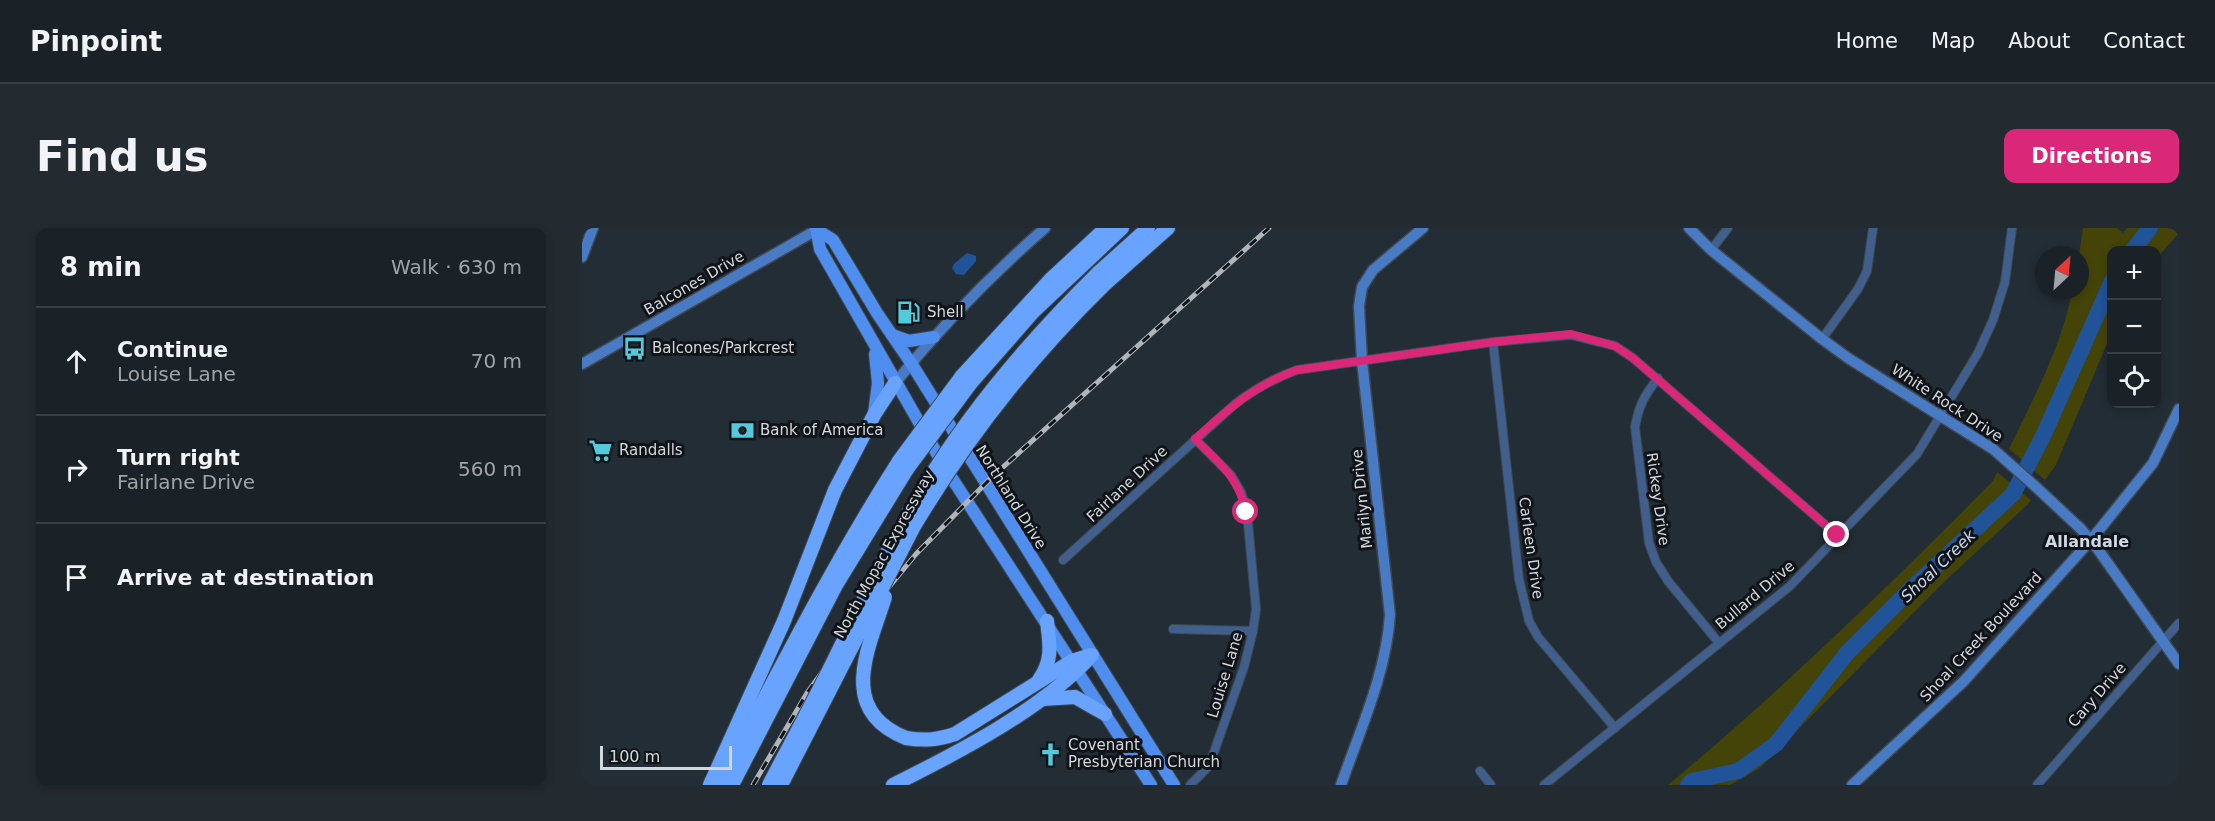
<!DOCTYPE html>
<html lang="en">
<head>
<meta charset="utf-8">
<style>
	body { margin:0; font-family:"DejaVu Sans",sans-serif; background:#232a30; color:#f1f3f6 }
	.controls { position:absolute; right:18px; top:18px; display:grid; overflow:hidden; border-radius:12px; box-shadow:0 3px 9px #0003 }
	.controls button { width:54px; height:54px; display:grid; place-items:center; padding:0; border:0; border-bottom:2px solid #383f45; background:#1a2228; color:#f1f3f6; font:30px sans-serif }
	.compass { position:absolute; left:1453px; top:18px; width:54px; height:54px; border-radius:50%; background:#1a2228; box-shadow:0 3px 9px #0003; rotate:26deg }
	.scale { position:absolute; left:18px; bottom:15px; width:132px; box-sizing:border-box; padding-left:6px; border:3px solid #d3d8de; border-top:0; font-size:16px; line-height:21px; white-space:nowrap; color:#d3d8de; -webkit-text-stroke:4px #101418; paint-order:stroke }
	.stop { position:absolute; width:18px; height:18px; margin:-14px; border:4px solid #db2777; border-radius:50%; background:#fff }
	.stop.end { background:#db2777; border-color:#fff; box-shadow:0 2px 6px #0008 }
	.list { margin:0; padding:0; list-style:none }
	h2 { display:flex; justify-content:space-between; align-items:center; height:78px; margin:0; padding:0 24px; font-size:26px }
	h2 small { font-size:20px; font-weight:400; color:#9fa4a8 }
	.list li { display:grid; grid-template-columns:39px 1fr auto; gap:18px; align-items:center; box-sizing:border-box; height:108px; padding:0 24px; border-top:2px solid #383f45 }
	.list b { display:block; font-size:22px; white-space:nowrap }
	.list p { margin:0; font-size:20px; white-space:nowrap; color:#9fa4a8 }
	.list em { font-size:20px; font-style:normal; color:#9fa4a8 }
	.icon { flex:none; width:33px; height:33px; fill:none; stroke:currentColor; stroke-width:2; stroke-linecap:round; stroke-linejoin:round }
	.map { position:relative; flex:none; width:1597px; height:557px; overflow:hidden; border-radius:12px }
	header { display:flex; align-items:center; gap:36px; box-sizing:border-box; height:84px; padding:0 30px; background:#1a2228; border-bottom:2px solid #383f45 }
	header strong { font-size:28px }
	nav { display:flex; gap:33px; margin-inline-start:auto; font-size:21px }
	.intro { display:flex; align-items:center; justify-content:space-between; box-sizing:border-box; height:144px; padding:0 36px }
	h1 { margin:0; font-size:42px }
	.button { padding:15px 27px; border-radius:12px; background:#db2777; color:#fff; font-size:21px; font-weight:700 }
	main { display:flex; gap:36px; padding:0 36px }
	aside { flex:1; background:#1a2228; border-radius:12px; box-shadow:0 3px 9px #0003 }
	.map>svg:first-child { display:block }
</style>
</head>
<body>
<header>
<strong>Pinpoint</strong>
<nav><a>Home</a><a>Map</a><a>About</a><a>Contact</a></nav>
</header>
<div class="intro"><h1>Find us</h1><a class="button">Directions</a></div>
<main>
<aside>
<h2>8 min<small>Walk · 630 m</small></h2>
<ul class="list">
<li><svg class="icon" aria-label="ahead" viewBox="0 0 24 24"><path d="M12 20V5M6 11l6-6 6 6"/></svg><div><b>Continue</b><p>Louise Lane</p></div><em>70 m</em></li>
<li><svg class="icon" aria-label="right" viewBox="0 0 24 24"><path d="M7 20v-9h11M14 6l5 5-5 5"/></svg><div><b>Turn right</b><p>Fairlane Drive</p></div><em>560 m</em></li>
<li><svg class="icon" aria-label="arrive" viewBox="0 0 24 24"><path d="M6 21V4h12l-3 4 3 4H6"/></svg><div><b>Arrive at destination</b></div></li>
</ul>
</aside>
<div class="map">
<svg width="1597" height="557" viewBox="0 0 1597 557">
	<rect width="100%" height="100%" fill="#232d35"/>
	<g fill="#444409">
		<path d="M1501,0h34l6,5 4,-5h52v5l-22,25 -1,-8h-44l-1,84 -55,131 -11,15 -36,-31c24,-51 53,-102 63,-158h8l-1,-36z"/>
		<path d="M1415,244l34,28 -4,5 -84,78 -183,185 -30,17h-62c114,-95 221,-199 325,-304z"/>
	</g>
	<path fill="#215399" d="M385,25l9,3v5l-12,14 -8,-1 -4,-6 2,-4z"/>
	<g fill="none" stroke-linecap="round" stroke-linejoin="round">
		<g stroke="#215399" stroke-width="16">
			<path d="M1551,22l17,-22"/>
			<path d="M1106,557l4,-4 46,-10 38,-27 71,-91 66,-66 100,-93 31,-60 68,-153"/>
		</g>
		<defs>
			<g id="street">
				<path d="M1129,22l17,-22"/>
				<path d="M1240,111l36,-50 9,-18 6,-43"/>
				<path d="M911,114l26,237 10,42 9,16 77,91"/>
				<path d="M1076,150c-14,18 -19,27 -23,49l14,116 7,19 12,19 51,62"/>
				<path d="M481,332l172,-156c20,-15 39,-26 62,-34l196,-28 78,-7 44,11 18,12 204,177"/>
				<path d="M591,401l80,2"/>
				<path d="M898,543l11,14"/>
				<path d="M608,557l17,-17 7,-16 30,-85 9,-36 3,-22 -9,-97 -6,-20 -10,-17 -36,-36"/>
				<path d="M962,557l246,-199 127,-132 61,-101 15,-33 12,-38 7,-54"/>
				<path d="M1455,557l142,-162"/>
			</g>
			<g id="secondary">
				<path d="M1107,0l22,22 111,89 26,19 145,91 43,38 45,42 16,19 82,116"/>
				<path d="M0,29l11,-29"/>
				<path d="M0,136l238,-136"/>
				<path d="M313,155c45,-55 96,-108 150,-155"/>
				<path d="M759,557c19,-55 45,-111 49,-170l-28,-254 -3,-55 3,-19 11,-17 50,-42"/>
				<path d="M1270,557l112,-104 127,-141 62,-77 26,-54"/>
			</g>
			<g id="primary">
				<path d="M234,0l4,21 124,217 207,319"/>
				<path d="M235,2l16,10 44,73 34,50 263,422"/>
				<path d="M310,107l17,6 25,-4"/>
				<path d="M292,186l4,-31 -3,-29"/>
			</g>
			<g id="highway">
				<path d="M516,45l50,-45"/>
				<path d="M524,55l62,-55"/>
				<path d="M380,148l89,-97 55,-51"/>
				<path d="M388,156l63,-72 89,-84"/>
				<path d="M457,452c14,-20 11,-35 8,-59"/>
				<path d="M460,471l33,-2 30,17"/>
				<path d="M324,510c18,3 31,2 49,-4l117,-73 19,-6"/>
				<path d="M128,557l74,-164 51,-131 39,-75 21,-32"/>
				<path d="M137,557c58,-110 113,-219 180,-324"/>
				<path d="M150,557l104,-200 71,-116"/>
				<path d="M311,557c66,-33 150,-76 199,-130"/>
			</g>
		</defs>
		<use href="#street" stroke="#3f4850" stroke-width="10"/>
		<use href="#secondary" stroke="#3f4850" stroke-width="13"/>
		<use href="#primary" stroke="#3f4850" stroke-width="14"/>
		<use href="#highway" stroke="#3f4850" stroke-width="16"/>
		<use href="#street" stroke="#405f8d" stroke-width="8"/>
		<use href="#secondary" stroke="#497ac4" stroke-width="10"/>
		<use href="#primary" stroke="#4f8eee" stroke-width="12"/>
		<use href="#highway" stroke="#67a3ff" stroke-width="14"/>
		<defs>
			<path id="rail" d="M171,557l54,-92 37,-51 72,-88 76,-77 277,-249"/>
		</defs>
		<use href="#rail" stroke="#afb5bb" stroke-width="5"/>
		<use href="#rail" stroke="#101418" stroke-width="3" stroke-dasharray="9" stroke-linecap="butt"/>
		<defs>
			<g id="highway-bridge">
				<path d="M317,233l63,-85"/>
				<path d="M325,241l63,-85"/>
				<path d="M303,369c-16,51 -49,113 21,141"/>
				<path d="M187,557c23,-44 47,-88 69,-133 28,-56 53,-112 86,-165 48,-79 108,-149 174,-214"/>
				<path d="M199,557l132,-257c54,-91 118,-172 193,-245"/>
			</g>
		</defs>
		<use href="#highway-bridge" stroke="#3f4850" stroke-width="16" stroke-linecap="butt"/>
		<use href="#highway-bridge" stroke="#67a3ff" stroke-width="14"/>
	</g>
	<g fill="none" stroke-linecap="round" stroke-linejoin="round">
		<path stroke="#db2777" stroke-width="8" d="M664,284c-8,-36 -26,-48 -51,-73 34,-30 59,-54 102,-69l196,-28 78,-8 44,12 18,12 204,177"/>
	</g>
	<defs>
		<symbol id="fuel-bare" viewBox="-9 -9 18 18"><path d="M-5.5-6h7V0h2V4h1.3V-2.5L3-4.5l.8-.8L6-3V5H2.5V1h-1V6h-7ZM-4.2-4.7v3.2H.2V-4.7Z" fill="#53cadc" stroke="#101418" stroke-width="2.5" paint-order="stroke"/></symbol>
		<symbol id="bus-bare" viewBox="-9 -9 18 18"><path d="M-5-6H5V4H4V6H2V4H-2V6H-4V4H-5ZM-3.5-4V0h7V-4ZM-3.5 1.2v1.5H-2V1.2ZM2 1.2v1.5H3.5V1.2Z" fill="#53cadc" stroke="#101418" stroke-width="2.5" paint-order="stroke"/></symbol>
		<symbol id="bank-bare" viewBox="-9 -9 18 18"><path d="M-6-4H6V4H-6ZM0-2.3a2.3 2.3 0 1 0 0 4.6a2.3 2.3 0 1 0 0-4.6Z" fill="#53cadc" stroke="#101418" stroke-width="2.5" paint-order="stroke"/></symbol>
		<symbol id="supermarket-bare" viewBox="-9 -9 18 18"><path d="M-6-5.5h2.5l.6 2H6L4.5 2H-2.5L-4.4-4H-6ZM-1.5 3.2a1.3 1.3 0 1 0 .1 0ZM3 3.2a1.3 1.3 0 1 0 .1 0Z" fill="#53cadc" stroke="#101418" stroke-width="2.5" paint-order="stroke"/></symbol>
		<symbol id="church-bare" viewBox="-9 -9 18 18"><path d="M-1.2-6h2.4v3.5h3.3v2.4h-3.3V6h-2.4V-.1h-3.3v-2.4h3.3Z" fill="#53cadc" stroke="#101418" stroke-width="2.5" paint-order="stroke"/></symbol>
	</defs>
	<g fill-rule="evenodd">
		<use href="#fuel-bare" x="310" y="68" width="33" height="33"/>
		<use href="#bus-bare" x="36" y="104" width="33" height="33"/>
		<use href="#bank-bare" x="144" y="186" width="33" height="33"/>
		<use href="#supermarket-bare" x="2" y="206" width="33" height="33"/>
		<use href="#church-bare" x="452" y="510" width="33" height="33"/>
	</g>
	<g text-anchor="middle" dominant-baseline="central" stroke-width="6" stroke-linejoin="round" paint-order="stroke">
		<g font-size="15" fill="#d3d8de" stroke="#101418">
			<text transform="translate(112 55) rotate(-30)">Balcones Drive</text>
			<text transform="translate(1365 175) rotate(33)">White Rock Drive</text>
			<text transform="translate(545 256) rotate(-43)">Fairlane Drive</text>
			<text transform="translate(429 269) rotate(58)">Northland Drive</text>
			<text transform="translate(780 271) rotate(-96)">Marilyn Drive</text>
			<text transform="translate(1076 271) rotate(82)">Rickey Drive</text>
			<text transform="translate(949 320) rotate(82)">Carleen Drive</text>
			<text transform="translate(302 326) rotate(-61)">North Mopac Expressway</text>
			<text transform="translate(1173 367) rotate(-40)">Bullard Drive</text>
			<text transform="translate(1399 409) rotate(-47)">Shoal Creek Boulevard</text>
			<text transform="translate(643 447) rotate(-73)">Louise Lane</text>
			<text transform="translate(1515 467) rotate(-49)">Cary Drive</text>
		</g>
		<g font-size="15" fill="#d3d8de" stroke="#101418" text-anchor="start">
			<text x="345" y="84">Shell</text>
			<text x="70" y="120">Balcones/Parkcrest</text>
			<text x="178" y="202">Bank of America</text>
			<text x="37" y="222">Randalls</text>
			<text x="486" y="517">Covenant<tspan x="486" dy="17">Presbyterian Church</tspan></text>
		</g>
		<g font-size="16" font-weight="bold" fill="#cfdae5" stroke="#101418">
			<text x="1505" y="313">Allandale</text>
		</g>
		<g font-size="16" font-style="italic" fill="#c9d7eb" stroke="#101418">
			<text transform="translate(1356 338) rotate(-44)">Shoal Creek</text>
		</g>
	</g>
</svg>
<div class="controls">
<button>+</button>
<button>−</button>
<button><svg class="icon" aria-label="locate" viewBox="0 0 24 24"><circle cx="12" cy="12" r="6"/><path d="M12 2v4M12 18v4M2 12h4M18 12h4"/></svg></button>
</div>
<svg class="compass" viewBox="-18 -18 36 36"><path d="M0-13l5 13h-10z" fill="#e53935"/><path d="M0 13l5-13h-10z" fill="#9fa4a8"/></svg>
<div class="scale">100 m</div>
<div class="stop" style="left:664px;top:284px"></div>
<div class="stop end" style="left:1255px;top:307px"></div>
</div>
</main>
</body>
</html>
